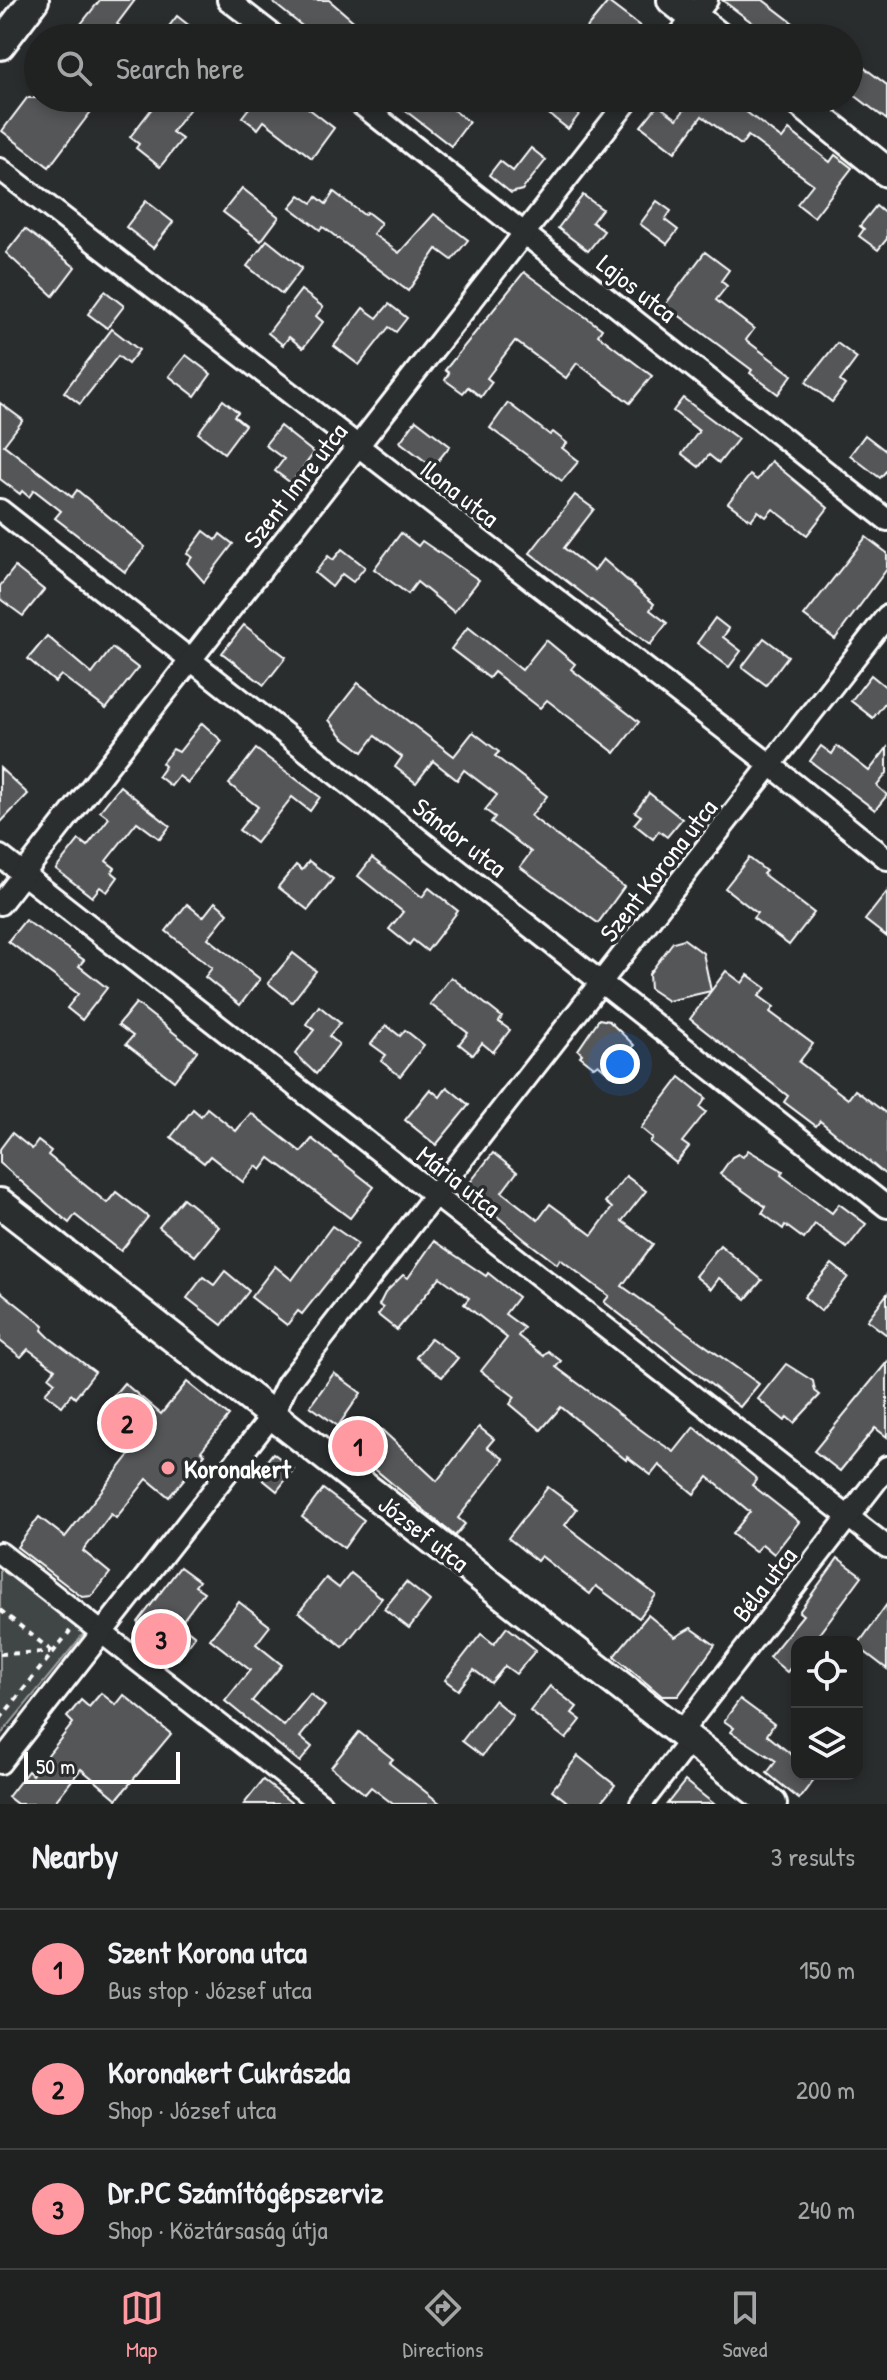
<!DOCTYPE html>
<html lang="en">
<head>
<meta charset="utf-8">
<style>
	body { margin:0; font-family:"Patrick Hand",sans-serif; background:#282a2a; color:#f1f3f6 }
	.controls { position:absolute; right:24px; bottom:24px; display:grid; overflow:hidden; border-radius:16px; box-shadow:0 4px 12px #0003 }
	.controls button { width:72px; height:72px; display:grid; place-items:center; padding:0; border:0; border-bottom:2px solid #3d3f40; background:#202222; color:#f1f3f6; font:40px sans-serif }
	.scale { position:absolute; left:24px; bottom:20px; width:156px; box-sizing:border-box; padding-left:8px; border:4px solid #fff; border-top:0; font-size:22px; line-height:28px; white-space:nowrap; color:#fff; -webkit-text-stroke:6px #2a2d2e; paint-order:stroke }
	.you { position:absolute; left:620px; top:1064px; width:28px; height:28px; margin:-20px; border:6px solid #fff; border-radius:50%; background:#1a73e8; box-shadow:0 0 0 12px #1a73e833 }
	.badge { display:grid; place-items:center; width:52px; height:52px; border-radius:50%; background:#ff9aa2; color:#111; font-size:26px; font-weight:700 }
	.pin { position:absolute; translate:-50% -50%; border:4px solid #fff; box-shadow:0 2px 8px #0006 }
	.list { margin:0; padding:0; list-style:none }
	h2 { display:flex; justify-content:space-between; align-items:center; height:104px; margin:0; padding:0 32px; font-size:34px }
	h2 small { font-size:26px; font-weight:400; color:#a2a4a5 }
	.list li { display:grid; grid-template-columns:52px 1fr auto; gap:24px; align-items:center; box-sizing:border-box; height:120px; padding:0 32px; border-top:2px solid #3d3f40 }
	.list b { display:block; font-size:30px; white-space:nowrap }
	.list p { margin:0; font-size:26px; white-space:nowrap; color:#a2a4a5 }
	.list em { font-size:26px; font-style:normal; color:#a2a4a5 }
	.icon { flex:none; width:44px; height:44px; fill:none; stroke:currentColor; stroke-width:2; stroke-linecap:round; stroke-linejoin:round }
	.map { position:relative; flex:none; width:887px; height:1804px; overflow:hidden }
	.search { position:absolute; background:#202222; box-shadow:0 4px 12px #0003; left:24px; right:24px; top:24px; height:88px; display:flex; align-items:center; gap:20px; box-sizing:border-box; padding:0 28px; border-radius:44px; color:#a2a4a5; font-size:30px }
	.sheet { height:464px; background:#202222 }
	nav { display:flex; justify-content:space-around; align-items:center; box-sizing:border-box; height:112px; border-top:2px solid #3d3f40; background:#202222; font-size:22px; color:#a2a4a5 }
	nav a { display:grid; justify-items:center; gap:4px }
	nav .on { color:#ff9aa2 }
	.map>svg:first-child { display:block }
</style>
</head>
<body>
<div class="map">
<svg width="887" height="1804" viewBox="0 0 887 1804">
	<rect width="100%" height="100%" fill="#2a2d2e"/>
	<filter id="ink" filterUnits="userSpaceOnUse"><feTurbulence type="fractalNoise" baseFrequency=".0125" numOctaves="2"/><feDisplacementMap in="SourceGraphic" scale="16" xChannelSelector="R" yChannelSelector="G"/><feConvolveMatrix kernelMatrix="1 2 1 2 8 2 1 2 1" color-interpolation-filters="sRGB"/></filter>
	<g filter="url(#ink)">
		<path fill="#414445" stroke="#a0a2a2" stroke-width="2" d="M0,1554l90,72 -90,110z"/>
		<g fill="#555758" stroke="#fff" stroke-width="2">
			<path d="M100,0h35l-18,24 6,4 -7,10h-27l-12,-9z"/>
			<path d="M270,0h59l44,38h-56z"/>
			<path d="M722,0h41l30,23 -12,15h-32l9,-11z"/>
			<path d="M608,2l33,25 -9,11h-36l-11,-8z"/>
			<path d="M177,16l28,22h-45z"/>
			<path d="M849,56l38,29v35l-38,-29z"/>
			<path d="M27,98h52l14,11 -44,58 -47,-36z"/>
			<path d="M160,98h38l-26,34 10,7 -22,28 -24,-19 3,-4 -9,-7z"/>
			<path d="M257,98h38l39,30 -22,30 -48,-37 -6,8 -16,-12z"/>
			<path d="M389,98h49l31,24 -18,24z"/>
			<path d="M561,98h10l13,10 -16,21 -19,-15z"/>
			<path d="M679,98h49l54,41 7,-9 41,32 5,-7 17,13 -38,49 -17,-13 16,-20 -65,-48 -7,9 -39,-29 -27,36 -34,-26 17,-21 19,14 11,-14z"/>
			<path d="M531,148l15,12 -24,30 -11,3 -22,-18 11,-14 13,10z"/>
			<path d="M242,188l37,29 -18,24 -38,-29z"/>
			<path d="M334,192l30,23 3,-3 14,11 -8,11 26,19 35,-39 34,26 -16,20 -15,-11 -29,42 -85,-64 -3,3 -30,-23 10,-12 12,8 5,-6 9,7z"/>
			<path d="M583,195l19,14 -10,13 12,9 -16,20 -30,-23z"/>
			<path d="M146,201l27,21 -20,26 -27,-21z"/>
			<path d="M657,201l14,10 -6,9 13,10 -11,14 -27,-20z"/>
			<path d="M876,206l11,9v24l-9,11 -19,-14 5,-7 -4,-3z"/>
			<path d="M25,229l50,38 -22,29 -47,-43z"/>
			<path d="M267,240l35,28 -20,26 -35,-28z"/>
			<path d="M705,252l24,18 -8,11 6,5 -11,14 38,29 -8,11 46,35 -14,19 -28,-21 2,-3 -87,-65z"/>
			<path d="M524,272l78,57 -4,6 54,41 -22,27 -53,-40 -11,15 -51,-37 -28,37 5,4 -11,15 -13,-10 -5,6 -18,-13 4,-7 -4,-3z"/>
			<path d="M301,290l22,17 -7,9 7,6 -20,26 -14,-11 -6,8 -15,-12z"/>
			<path d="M105,291l19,15 -17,22 -19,-14z"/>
			<path d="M389,304l18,14 -11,14 -7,-5 -30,38 -25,-19 29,-38 14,10z"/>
			<path d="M112,329l27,21 -11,14 -10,-8 -38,48 -16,-12z"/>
			<path d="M837,343l20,15 -17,23 5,4 -13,17 -26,-20z"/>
			<path d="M186,355l25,19 -16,22 -26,-20z"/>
			<path d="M683,398l55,41 -19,24 -10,-8 -10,12 -17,-13 17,-23 -26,-20z"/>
			<path d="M223,400l15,12 -4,4 11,9 -21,28 -26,-20z"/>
			<path d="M0,403l23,17 -19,25 68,52 5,-7 68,57 -20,25 -70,-54 6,-7 -27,-21 -5,7 -7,-6 -2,3 -20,-15z"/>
			<path d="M508,403l42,32 3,-3 14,11 -5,5 17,13 -17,20 -72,-53z"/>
			<path d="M416,420l34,26 -17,21 -33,-25z"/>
			<path d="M280,426l34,27 -23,30 -16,-12 9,-12 -19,-14z"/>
			<path d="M865,435l22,17v18l-7,8 -30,-23z"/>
			<path d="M771,461l57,47 -21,27 -34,-26 -7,8 -8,-6 -7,9 -23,-17 22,-28 7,5z"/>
			<path d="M575,495l19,14 -30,39 30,23 9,-12 51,45 -4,6 17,13 -17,22 -120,-92z"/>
			<path d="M204,531l12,9 4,-6 13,10 -29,38 -17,-19 5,-6 -5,-3z"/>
			<path d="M401,533l17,13 4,-5 57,39 -25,32 -37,-30 -9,12 -34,-25z"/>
			<path d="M866,537l21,16v16l-52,70 -31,-23z"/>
			<path d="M342,549l23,18 -12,15 -11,-8 -10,13 -17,-14 13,-17 5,4z"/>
			<path d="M15,567l29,23 -21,26 -23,-17v-13z"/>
			<path d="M715,618l14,11 -6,8 18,14 -12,16 -32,-24z"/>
			<path d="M244,625l42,32 -22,28 -42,-32z"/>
			<path d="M468,627l54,43 24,-30 29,24 -4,5 68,53 -24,31 -68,-53 -7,8 -46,-36 -5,6 -38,-29z"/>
			<path d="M47,636l45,38 20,-26 26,20 -32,41 -45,-34 -6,7 -27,-23z"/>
			<path d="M764,638l24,18 -22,29 -24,-18z"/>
			<path d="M871,675l16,13v12l-14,18 -22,-17z"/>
			<path d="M358,683l96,73 19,-24 26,20 -4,4 52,40 -16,20 93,71 -26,36 -78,-56 11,-15 -40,-30 4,-5 -10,-7 12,-15 -33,-25 -7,10 -24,-19 -17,22 -21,-16 7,-10 -27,-21 -12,16 -20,-15 -14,-17z"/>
			<path d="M202,723l20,18 -34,42 -9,-7 -8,10 -13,-10 7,-10 -3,-3 11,-14 6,3z"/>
			<path d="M821,746l11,8 5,-8 32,25 18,-23v25l-10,13 10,9 -12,15 -65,-49z"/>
			<path d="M256,749l64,48 -10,14 -18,-14 -36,46 -17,-13 19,-23 -29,-23z"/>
			<path d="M0,768l28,26 -28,29z"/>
			<path d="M120,786l50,40 -10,13 -23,-17 -31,39 9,7 -3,4 6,5 -11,15 -7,-5 -8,10 -36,-28 23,-29 8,6 22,-28 -9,-7z"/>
			<path d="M649,793l33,26 -15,18 -8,-6 -6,8 -19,-15 7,-8 -6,-4z"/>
			<path d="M372,858l50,39 7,-9 29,23 -31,40 -14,-11 -4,5 -20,-16 14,-17 -45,-36z"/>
			<path d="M749,858l17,13 -3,3 51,39 -25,32 -36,-27 4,-5 -32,-25z"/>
			<path d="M309,861l24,18 -25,31 -30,-23 18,-22 6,5z"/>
			<path d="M887,892v45l-22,-17z"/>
			<path d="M215,902l13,11 -20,25 52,41 -20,26 -35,-28 7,-9 -46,-37 21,-27 16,13z"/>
			<path d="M25,920l59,40 -5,6 28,22 -25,32 -15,-12 11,-14 -70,-53z"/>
			<path d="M684,939l19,14 8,38 -43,10 -18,-12 -1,-15 24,-32z"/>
			<path d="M293,953l23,18 -24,31 -24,-19z"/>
			<path d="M726,971l16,12 6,-8 18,13 -7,8 15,11 -4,5 43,32 -14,18 49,37 7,-9 32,24v62l-67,-55 -4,5 -32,-24 4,-6 -98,-77z"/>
			<path d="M451,977l51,40 -3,5 11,8 -17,22 -11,-9 -9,12 -14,-11 9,-11 -38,-29z"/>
			<path d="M136,1003l61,48 -23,30 -48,-37 7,-8 -15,-11z"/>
			<path d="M319,1006l21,17 -11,13 10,8 -23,30 -21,-20 19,-24 -8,-6z"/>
			<path d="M599,1019l10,2 25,24 -23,30 -13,-11 -4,3 -14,-11 2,-2 -4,-4z"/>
			<path d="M386,1025l14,11 5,-6 19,15 -24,31 -19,-15 5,-6 -15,-11z"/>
			<path d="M680,1077l26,21 -6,9 6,5 -24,30 7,5 -13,16 -26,-21 3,-4 -12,-10z"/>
			<path d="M447,1087l22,18 -33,40 -31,-25 25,-31 10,8z"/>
			<path d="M207,1108l29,23 15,-18 50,39 11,-13 62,48 -24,31 -80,-60 -9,12 -5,-4 -13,16 -33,-26 -6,7 -33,-26 22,-28 8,7z"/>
			<path d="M12,1133l20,16 6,-8 13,10 -3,4 59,48 9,-11 32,25 -27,34 -46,-36 -6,8 -69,-60v-14z"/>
			<path d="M748,1150l35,21 -2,4 51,38 7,-9 27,20 -19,24 -32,-24 -11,15 -19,-14 -2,4 -21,-16 4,-6 -46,-33 12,-17 6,-3 5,3z"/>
			<path d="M493,1153l24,19 -15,20 36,28 12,-16 42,31 20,-27 -7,-6 21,-26 20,15 -24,30 31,23 -31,42 137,98 -19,23 -136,-105 5,-6 -49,-37 -3,5 -33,-25 -59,-50z"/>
			<path d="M183,1198l36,29 -24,29 -36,-29z"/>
			<path d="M332,1226l26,18 -56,70 -4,-3 -11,14 -36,-28 24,-31 17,14z"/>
			<path d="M434,1241l52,35 2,-3 30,24 -13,17 19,14 -6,8 26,20 4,-5 13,10 -5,6 92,68 26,17 20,-25 63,52 -5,6 47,37 -25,32 -12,-10 -7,8 -23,-18 18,-22 -42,-35 -14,17 -35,-29 -8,10 -24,-18 -1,3 -65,-53 -20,23 -31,-26 5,-7 -34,-26 26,-33 -43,-34 5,-6 -29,-21 -43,53 -19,-15 5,-7 -4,-3 6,-12 18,-18 5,3z"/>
			<path d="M720,1245l42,35 -16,19 -27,-21 -8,11 -16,-13z"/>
			<path d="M832,1264l16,13 -27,34 -17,-14z"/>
			<path d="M225,1271l24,20 -27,34 -35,-27 16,-21 11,8z"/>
			<path d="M0,1291l44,35 -2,4 8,8 45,34 -20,26 -4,-4 -9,12 -17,-13 10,-11 -6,-5 6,-8 -27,-20 -7,8 -21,-16z"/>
			<path d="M887,1294v41l-20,-15z"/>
			<path d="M431,1338l27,20 -16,19 -26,-20z"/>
			<path d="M887,1362v75l-12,-9 -35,43 -26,-20z"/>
			<path d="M786,1364l27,17 2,10 5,4 -26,28 -7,-6 -2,4 -27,-22z"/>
			<path d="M334,1373l27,20 -23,33 -28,-20z"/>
			<path d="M187,1382l42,34 -28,35 4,3 -36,43 -22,-18 -31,39 -5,-4 -28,37 27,22 -18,23 -10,1 -65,-50 22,-30 26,20 67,-85 -29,-23 9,-11 -4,-4 11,-13 -6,-5 11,-13 37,31z"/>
			<path d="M479,1427l15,12 -7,8 17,12 -46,59 7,6 -10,12 -96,-80 22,-27 56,52z"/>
			<path d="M273,1453l21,16 -17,22 -21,-17z"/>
			<path d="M548,1487l29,22 -12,16 91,70 -17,23 -43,-32 -6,8 -49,-38 -4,5 -29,-23z"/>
			<path d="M323,1489l41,31 -20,28 -42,-31z"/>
			<path d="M838,1558l24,18 -49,66h-16v18l-10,12 -18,-15 34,-42 -4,-3z"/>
			<path d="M180,1567l19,14 -4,5 9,6 -24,32 15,12 -17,23 -39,-29 -1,-8z"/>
			<path d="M351,1573l31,25 -39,49 -44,-35 27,-34 13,10z"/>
			<path d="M406,1582l24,19 -21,27 -25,-19z"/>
			<path d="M239,1602l31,24 -14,18 26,21 -30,36 32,25 26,-32 15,12 -25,31 12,10 -12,15 -75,-61 25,-31 -40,-31z"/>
			<path d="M887,1604v65l-30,-23z"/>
			<path d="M648,1615l27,22 16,-9 24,17 -37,51h-16l-48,-40z"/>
			<path d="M507,1627l29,23 -20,24 -11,-8 -14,17 -17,-13 -16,20 -13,-10 36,-46 13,10z"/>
			<path d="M550,1686l27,21 -5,6 9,7 -15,19 -36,-28z"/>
			<path d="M101,1693l15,12 8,-10 47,39 -54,65 -36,-30 -28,35h-36l-9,-7 20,-26 4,4 41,-52 -6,-6 14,-17 8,7z"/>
			<path d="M740,1699l34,25 -7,11 30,24v15h21l-19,25 -32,-26 9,-12 -45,-29 3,-4 -10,-7z"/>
			<path d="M494,1700l19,16 -31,40 -20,-15z"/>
			<path d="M359,1732l34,27 -4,4 52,41h-48l-22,-17 -6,7 -34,-27z"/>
			<path d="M578,1756l37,29 -15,19h-30l-18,-14z"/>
			<path d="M263,1780l30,24h-49z"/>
			<path d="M685,1781l29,23h-47z"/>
		</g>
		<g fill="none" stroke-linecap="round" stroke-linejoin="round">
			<defs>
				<g id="street">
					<path d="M228,0l49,38"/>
					<path d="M677,38l30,-38"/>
					<path d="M353,98l534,422"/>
					<path d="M0,169l772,597 115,93"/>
					<path d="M0,510l887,697"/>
					<path d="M0,856l887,691"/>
					<path d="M0,904l630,-806"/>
					<path d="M0,1553l321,251"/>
					<path d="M681,1732l206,-265"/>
					<path d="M0,1763l273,-349 14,-30 600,-768"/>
					<path d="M641,1804l49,-64"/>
				</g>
				<g id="secondary">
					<path d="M672,0l48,38"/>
					<path d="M0,45l34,-45"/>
					<path d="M795,98l92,74"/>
					<path d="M0,1203l772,601"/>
				</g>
			</defs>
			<use href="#street" stroke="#fff" stroke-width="26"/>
			<use href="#secondary" stroke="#fff" stroke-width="34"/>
			<g stroke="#fff" stroke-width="4" stroke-dasharray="6 6" stroke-linecap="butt">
				<path d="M0,1610l53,42"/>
				<path d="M0,1654l50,-2"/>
				<path d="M0,1719l70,-88"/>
			</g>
			<use href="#street" stroke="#2a2d2e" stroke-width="20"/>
			<use href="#secondary" stroke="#2a2d2e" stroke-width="28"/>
		</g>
	</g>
	<circle fill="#ff9aa2" stroke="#2a2d2e" stroke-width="3" cx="168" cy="1468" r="8"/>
	<g text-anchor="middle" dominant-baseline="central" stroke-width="7" stroke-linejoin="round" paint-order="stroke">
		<g font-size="26" fill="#fff" stroke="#2a2d2e">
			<text transform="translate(637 288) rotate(38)">Lajos utca</text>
			<text transform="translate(295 485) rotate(-52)">Szent Imre utca</text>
			<text transform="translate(460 493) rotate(38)">Ilona utca</text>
			<text transform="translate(460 837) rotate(38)">Sándor utca</text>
			<text transform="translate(658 870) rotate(-52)">Szent Korona utca</text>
			<text transform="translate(459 1181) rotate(38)">Mária utca</text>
			<text transform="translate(424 1533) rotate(38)">József utca</text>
			<text transform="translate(764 1584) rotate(-52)">Béla utca</text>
		</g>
		<g font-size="26" font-weight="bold" fill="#fff" stroke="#2a2d2e" text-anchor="start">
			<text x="184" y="1468">Koronakert</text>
		</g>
	</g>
</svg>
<div class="controls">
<button><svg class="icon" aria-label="locate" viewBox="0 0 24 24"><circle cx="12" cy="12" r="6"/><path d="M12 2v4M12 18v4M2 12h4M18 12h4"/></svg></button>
<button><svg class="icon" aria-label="layers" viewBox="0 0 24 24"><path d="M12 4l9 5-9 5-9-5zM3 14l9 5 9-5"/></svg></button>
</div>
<div class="scale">50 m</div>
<div class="you"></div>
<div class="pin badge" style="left:358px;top:1446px">1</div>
<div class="pin badge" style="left:127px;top:1423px">2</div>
<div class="pin badge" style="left:161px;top:1639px">3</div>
<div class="search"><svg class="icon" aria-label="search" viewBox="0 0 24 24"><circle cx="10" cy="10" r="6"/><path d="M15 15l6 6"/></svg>Search here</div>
</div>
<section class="sheet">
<h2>Nearby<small>3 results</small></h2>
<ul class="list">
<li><span class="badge">1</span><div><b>Szent Korona utca</b><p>Bus stop · József utca</p></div><em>150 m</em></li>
<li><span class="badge">2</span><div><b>Koronakert Cukrászda</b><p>Shop · József utca</p></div><em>200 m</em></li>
<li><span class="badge">3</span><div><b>Dr.PC Számítógépszerviz</b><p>Shop · Köztársaság útja</p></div><em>240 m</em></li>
</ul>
</section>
<nav>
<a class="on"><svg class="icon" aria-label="map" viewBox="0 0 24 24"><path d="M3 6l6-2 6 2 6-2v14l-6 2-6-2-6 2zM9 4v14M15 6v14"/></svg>Map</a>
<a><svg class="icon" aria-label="directions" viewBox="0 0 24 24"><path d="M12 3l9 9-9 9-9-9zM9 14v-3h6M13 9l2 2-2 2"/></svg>Directions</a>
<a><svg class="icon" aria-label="saved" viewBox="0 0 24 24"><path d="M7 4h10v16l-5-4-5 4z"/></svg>Saved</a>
</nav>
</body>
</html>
